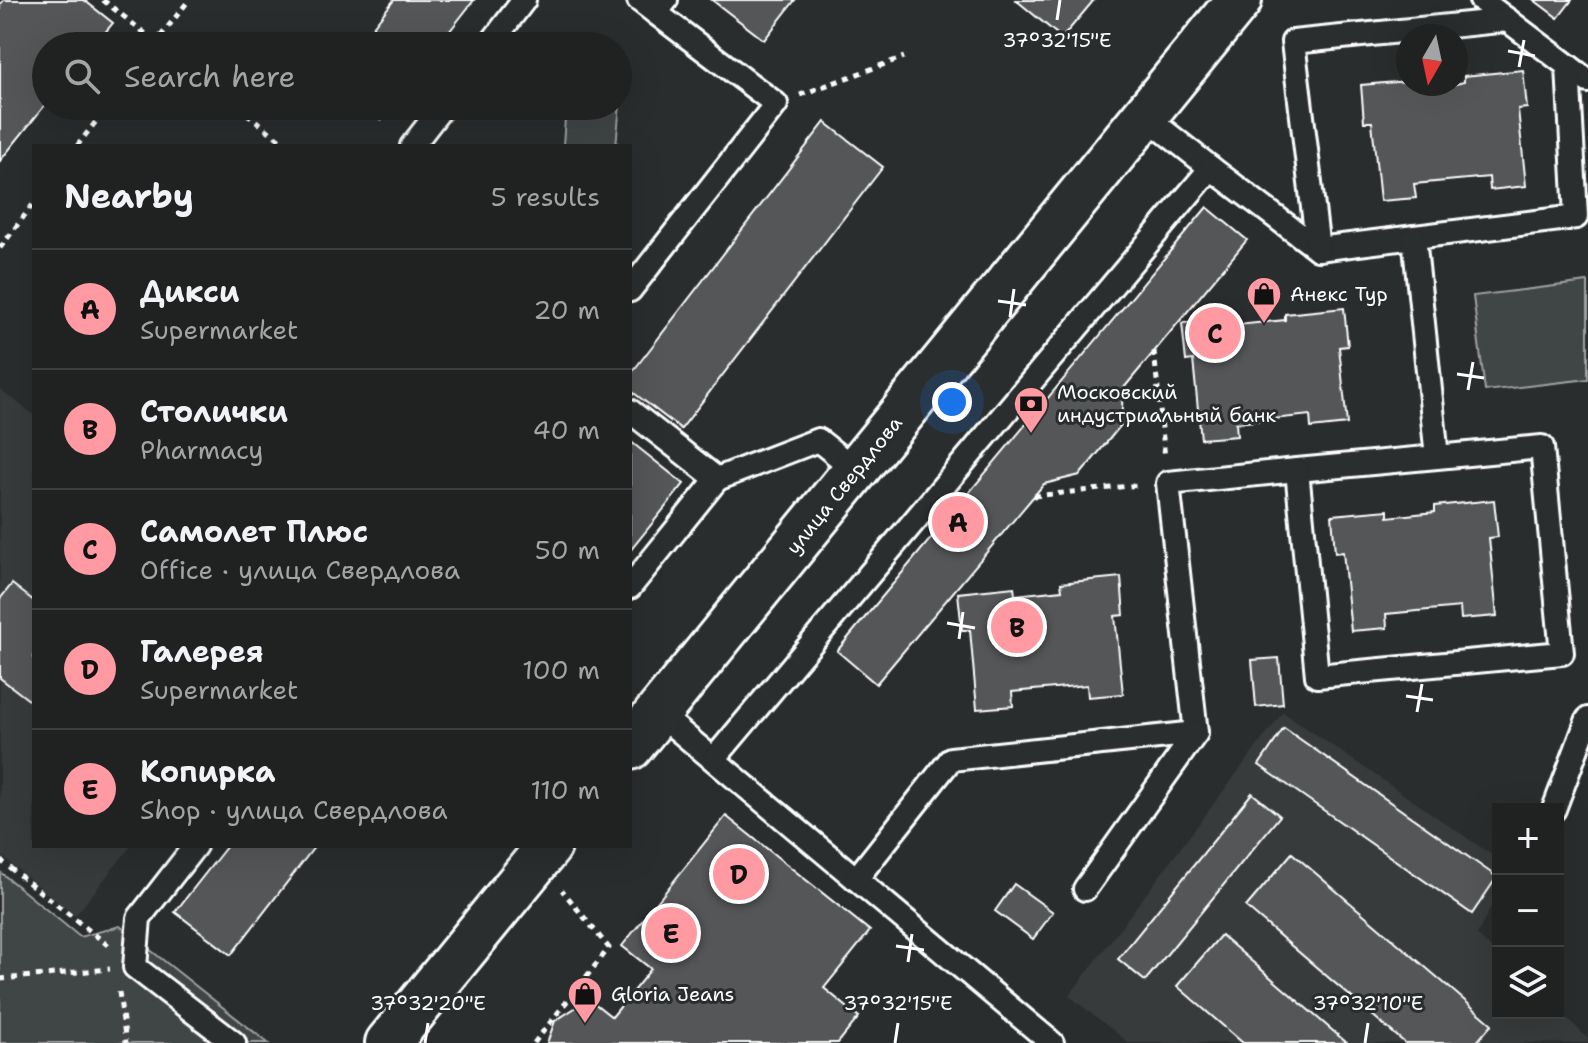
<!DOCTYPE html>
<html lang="en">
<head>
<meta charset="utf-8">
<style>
	body { margin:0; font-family:"Shantell Sans",sans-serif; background:#2d2f2f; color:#f1f3f6 }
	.controls { position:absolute; right:24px; bottom:24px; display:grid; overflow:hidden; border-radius:0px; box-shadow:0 8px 32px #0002 }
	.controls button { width:72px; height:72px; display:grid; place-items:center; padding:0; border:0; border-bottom:2px solid #3d3f40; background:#202222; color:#f1f3f6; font:40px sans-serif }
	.compass { position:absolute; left:1396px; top:24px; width:72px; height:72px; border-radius:50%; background:#202222; box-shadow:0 8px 32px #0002; rotate:189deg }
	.you { position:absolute; left:952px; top:402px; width:28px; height:28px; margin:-20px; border:6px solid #fff; border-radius:50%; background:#1a73e8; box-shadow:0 0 0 12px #1a73e833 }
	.badge { display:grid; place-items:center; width:52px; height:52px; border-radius:50%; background:#ff9aa2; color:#111; font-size:26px; font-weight:700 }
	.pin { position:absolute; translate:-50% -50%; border:4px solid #fff; box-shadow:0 2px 8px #0006 }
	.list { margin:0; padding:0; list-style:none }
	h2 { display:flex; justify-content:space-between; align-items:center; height:104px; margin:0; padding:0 32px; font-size:34px }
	h2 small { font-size:26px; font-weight:400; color:#a2a4a5 }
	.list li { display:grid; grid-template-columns:52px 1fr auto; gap:24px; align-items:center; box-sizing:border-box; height:120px; padding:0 32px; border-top:2px solid #3d3f40 }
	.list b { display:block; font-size:30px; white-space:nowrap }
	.list p { margin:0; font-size:26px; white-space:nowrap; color:#a2a4a5 }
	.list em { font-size:26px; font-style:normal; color:#a2a4a5 }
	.icon { flex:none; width:44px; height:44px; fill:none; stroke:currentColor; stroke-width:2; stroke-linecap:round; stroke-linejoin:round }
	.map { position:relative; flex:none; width:1588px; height:1043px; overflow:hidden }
	.search { position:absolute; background:#202222; box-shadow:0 8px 32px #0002; left:32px; top:32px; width:600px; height:88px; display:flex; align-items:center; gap:20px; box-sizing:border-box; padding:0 28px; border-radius:44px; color:#a2a4a5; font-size:30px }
	.panel { position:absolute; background:#202222; box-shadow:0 8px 32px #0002; left:32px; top:144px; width:600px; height:704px; border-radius:0px }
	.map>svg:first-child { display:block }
</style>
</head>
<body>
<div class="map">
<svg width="1588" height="1043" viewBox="0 0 1588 1043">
	<rect width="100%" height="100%" fill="#2a2d2e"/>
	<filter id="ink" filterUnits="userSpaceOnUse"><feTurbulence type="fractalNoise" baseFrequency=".0125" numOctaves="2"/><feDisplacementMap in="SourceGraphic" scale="16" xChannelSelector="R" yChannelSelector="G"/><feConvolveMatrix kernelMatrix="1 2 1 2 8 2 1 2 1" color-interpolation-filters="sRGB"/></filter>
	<g filter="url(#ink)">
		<g fill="#373a3b">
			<path d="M0,389l34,26v431h97l-56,70 -75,-61z"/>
			<path d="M1283,712l215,147v34l-21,42 21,19v59h60v-3l30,28v5h-459l-60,-47z"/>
		</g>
		<g fill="#414445" stroke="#a0a2a2" stroke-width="2">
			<path d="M618,73h5l-7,73 -53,-1 3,-39h52z"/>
			<path d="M1588,282v97l-103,12 -12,-95z"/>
			<path d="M0,872l80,65 40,-11 148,117h-268z"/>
		</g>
		<g fill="#555758" stroke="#fff" stroke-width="2">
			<path d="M4,0h80l29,23 -19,23h-48v58l-46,57v-156z"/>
			<path d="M394,0h80l-36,46h-80z"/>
			<path d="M712,0h83l-31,40z"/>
			<path d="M1016,0h78l-32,38z"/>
			<path d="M1534,0h38l-14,18z"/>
			<path d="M1523,70l4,38 -9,1 8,77 -36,4 -1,-13 -75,7 2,14 -36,3 -8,-79h-8l-3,-37 47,-4v3h9v3l39,-3 8,-2v-6z"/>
			<path d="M364,106h28l-11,14z"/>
			<path d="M825,122l58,45 -202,262 -51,-39v-15z"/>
			<path d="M1207,207l40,33 -124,149 -2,36 -41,50 -36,9 -168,200 -39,-33z"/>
			<path d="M1344,308l4,38 -9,1 8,77 -36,4 -1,-13 -74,8 1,13 -36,3 -8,-79 -7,1 -4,-38 56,-5v7l47,-5v-6z"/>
			<path d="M630,441l54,43 -54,67z"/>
			<path d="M1494,500l4,37 -9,1 8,78 -36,3 -1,-12 -74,7 1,14 -36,3 -8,-79 -8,1 -3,-38 56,-5v7l47,-5v-6z"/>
			<path d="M1121,577l3,38 -9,1 8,78 -35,3 -1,-12 -75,7 1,14 -36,3 -7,-79h-8l-4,-37 56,-6 1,8 47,-5 -1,-7z"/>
			<path d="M12,584l22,17v103l-34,-26v-79z"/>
			<path d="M1279,658l4,46 -27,3 -4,-47z"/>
			<path d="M1284,728l213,149 -25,37 -213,-149z"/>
			<path d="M1252,793l28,23 -135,165 -27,-22z"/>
			<path d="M726,816l144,115 -46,57 35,29 -21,26h-291l8,-22 34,-22 23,18 39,-48 -29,-23z"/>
			<path d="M227,846h88l-84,109 -56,-43z"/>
			<path d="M1292,853l200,171 -16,19h-71l-159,-136z"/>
			<path d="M1014,884l39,28 -20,27 -38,-28z"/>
			<path d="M1221,935l126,108h-104l-66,-57z"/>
		</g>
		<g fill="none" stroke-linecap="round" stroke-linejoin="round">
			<defs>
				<g id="lane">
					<path d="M639,0l17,13 10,-13"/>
					<path d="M1481,0l107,81"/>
					<path d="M489,46l35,-46"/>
					<path d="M1145,116l66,52 107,81 258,-32 -8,-151"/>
					<path d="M412,146l31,-40"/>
					<path d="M1414,237l23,220 105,-10 20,206 -245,23 -20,-206 140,-13"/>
					<path d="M1318,249l-25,-207 215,-22"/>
					<path d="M630,290l146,-186 -120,-91"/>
					<path d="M630,411l87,68 101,-39 38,30"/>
					<path d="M630,587l87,-108"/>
					<path d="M658,713l394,330"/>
					<path d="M714,759l497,-591"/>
					<path d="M1554,809l34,-90"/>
					<path d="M195,846l-56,72 -4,49 99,76"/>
					<path d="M856,879l95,-120 245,-26 -28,-250 129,-13"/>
					<path d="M1085,889l111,-156"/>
				</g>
				<g id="secondary">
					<path d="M630,747l609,-747"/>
					<path d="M388,1043l161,-197"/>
				</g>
			</defs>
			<use href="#lane" stroke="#fff" stroke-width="28"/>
			<use href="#secondary" stroke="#fff" stroke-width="50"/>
			<g stroke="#fff" stroke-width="5" stroke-dasharray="6 6" stroke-linecap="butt">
				<path d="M103,0l58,46"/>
				<path d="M153,46l36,-46"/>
				<path d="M800,95l104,-38"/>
				<path d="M237,106l51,40"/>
				<path d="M77,146l31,-40"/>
				<path d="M0,248l34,-45"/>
				<path d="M1154,351l11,107"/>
				<path d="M1034,496l105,-11"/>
				<path d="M0,860l109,86"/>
				<path d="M0,979l110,-10"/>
				<path d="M119,992l7,51"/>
				<path d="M534,1043l75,-95 -47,-58"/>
			</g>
			<use href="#lane" stroke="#2a2d2e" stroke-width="22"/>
			<use href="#secondary" stroke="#2a2d2e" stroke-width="44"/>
		</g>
	</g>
	<path fill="none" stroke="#fff" stroke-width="3" d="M1057,20l3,-20M1508,51l27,5M1519,67l5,-27M998,301l28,4M1010,317l4,-28M1457,374l27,4M1468,390l5,-28M947,623l28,5M959,639l4,-27M1406,696l27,4M1417,712l5,-28M896,946l28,4M908,962l4,-28M425,1043l3,-20M895,1043l3,-20M1365,1043l3,-20"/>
	<defs>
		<symbol id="shop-pin" viewBox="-11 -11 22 30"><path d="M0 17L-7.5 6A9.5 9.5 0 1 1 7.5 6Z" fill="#ff9aa2" stroke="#2a2d2e"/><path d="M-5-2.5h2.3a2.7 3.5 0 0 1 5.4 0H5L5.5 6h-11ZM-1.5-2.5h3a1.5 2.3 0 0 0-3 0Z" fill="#111"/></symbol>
		<symbol id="bank-pin" viewBox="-11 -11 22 30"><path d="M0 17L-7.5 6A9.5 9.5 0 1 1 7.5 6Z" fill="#ff9aa2" stroke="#2a2d2e"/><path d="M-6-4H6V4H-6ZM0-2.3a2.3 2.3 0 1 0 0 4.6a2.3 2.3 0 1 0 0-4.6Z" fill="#111"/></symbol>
	</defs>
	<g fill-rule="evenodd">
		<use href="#shop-pin" x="1244" y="274" width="40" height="54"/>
		<use href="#bank-pin" x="1011" y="384" width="40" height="54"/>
		<use href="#shop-pin" x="565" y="974" width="40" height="54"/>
	</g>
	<g text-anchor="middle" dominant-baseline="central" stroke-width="6" stroke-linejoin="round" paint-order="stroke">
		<g font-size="20" fill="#fff" stroke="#2a2d2e" text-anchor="start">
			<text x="1290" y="294">Анекс Тур</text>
			<text x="1057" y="392">Московский<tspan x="1057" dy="23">индустриальный банк</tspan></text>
			<text x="611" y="994">Gloria Jeans</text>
		</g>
		<g font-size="20" fill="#fff" stroke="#2a2d2e">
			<text transform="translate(844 485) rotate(-51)">улица Свердлова</text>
		</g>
	</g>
	<g font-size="20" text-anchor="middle" fill="#fff" stroke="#2a2d2e" stroke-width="6" stroke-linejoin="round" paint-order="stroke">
		<text x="1057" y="47">37°32'15"E</text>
		<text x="428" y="1010">37°32'20"E</text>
		<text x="898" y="1010">37°32'15"E</text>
		<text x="1368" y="1010">37°32'10"E</text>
	</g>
</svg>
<div class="controls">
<button>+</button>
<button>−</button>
<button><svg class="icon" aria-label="layers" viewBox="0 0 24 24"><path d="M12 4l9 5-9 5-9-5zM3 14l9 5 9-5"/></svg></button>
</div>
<svg class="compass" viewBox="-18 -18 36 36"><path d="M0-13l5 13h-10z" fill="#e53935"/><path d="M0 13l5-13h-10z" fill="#a2a4a5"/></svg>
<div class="you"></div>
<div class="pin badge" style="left:958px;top:522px">A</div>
<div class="pin badge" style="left:1017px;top:627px">B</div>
<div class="pin badge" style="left:1215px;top:333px">C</div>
<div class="pin badge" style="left:739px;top:874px">D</div>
<div class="pin badge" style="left:671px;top:933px">E</div>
<div class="search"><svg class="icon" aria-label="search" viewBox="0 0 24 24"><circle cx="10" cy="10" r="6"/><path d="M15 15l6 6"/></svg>Search here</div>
<section class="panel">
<h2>Nearby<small>5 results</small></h2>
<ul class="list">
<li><span class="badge">A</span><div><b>Дикси</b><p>Supermarket</p></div><em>20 m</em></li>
<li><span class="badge">B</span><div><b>Столички</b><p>Pharmacy</p></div><em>40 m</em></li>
<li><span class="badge">C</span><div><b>Самолет Плюс</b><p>Office · улица Свердлова</p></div><em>50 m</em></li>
<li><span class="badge">D</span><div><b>Галерея</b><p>Supermarket</p></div><em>100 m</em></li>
<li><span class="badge">E</span><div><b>Копирка</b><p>Shop · улица Свердлова</p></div><em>110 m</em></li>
</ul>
</section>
</div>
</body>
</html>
